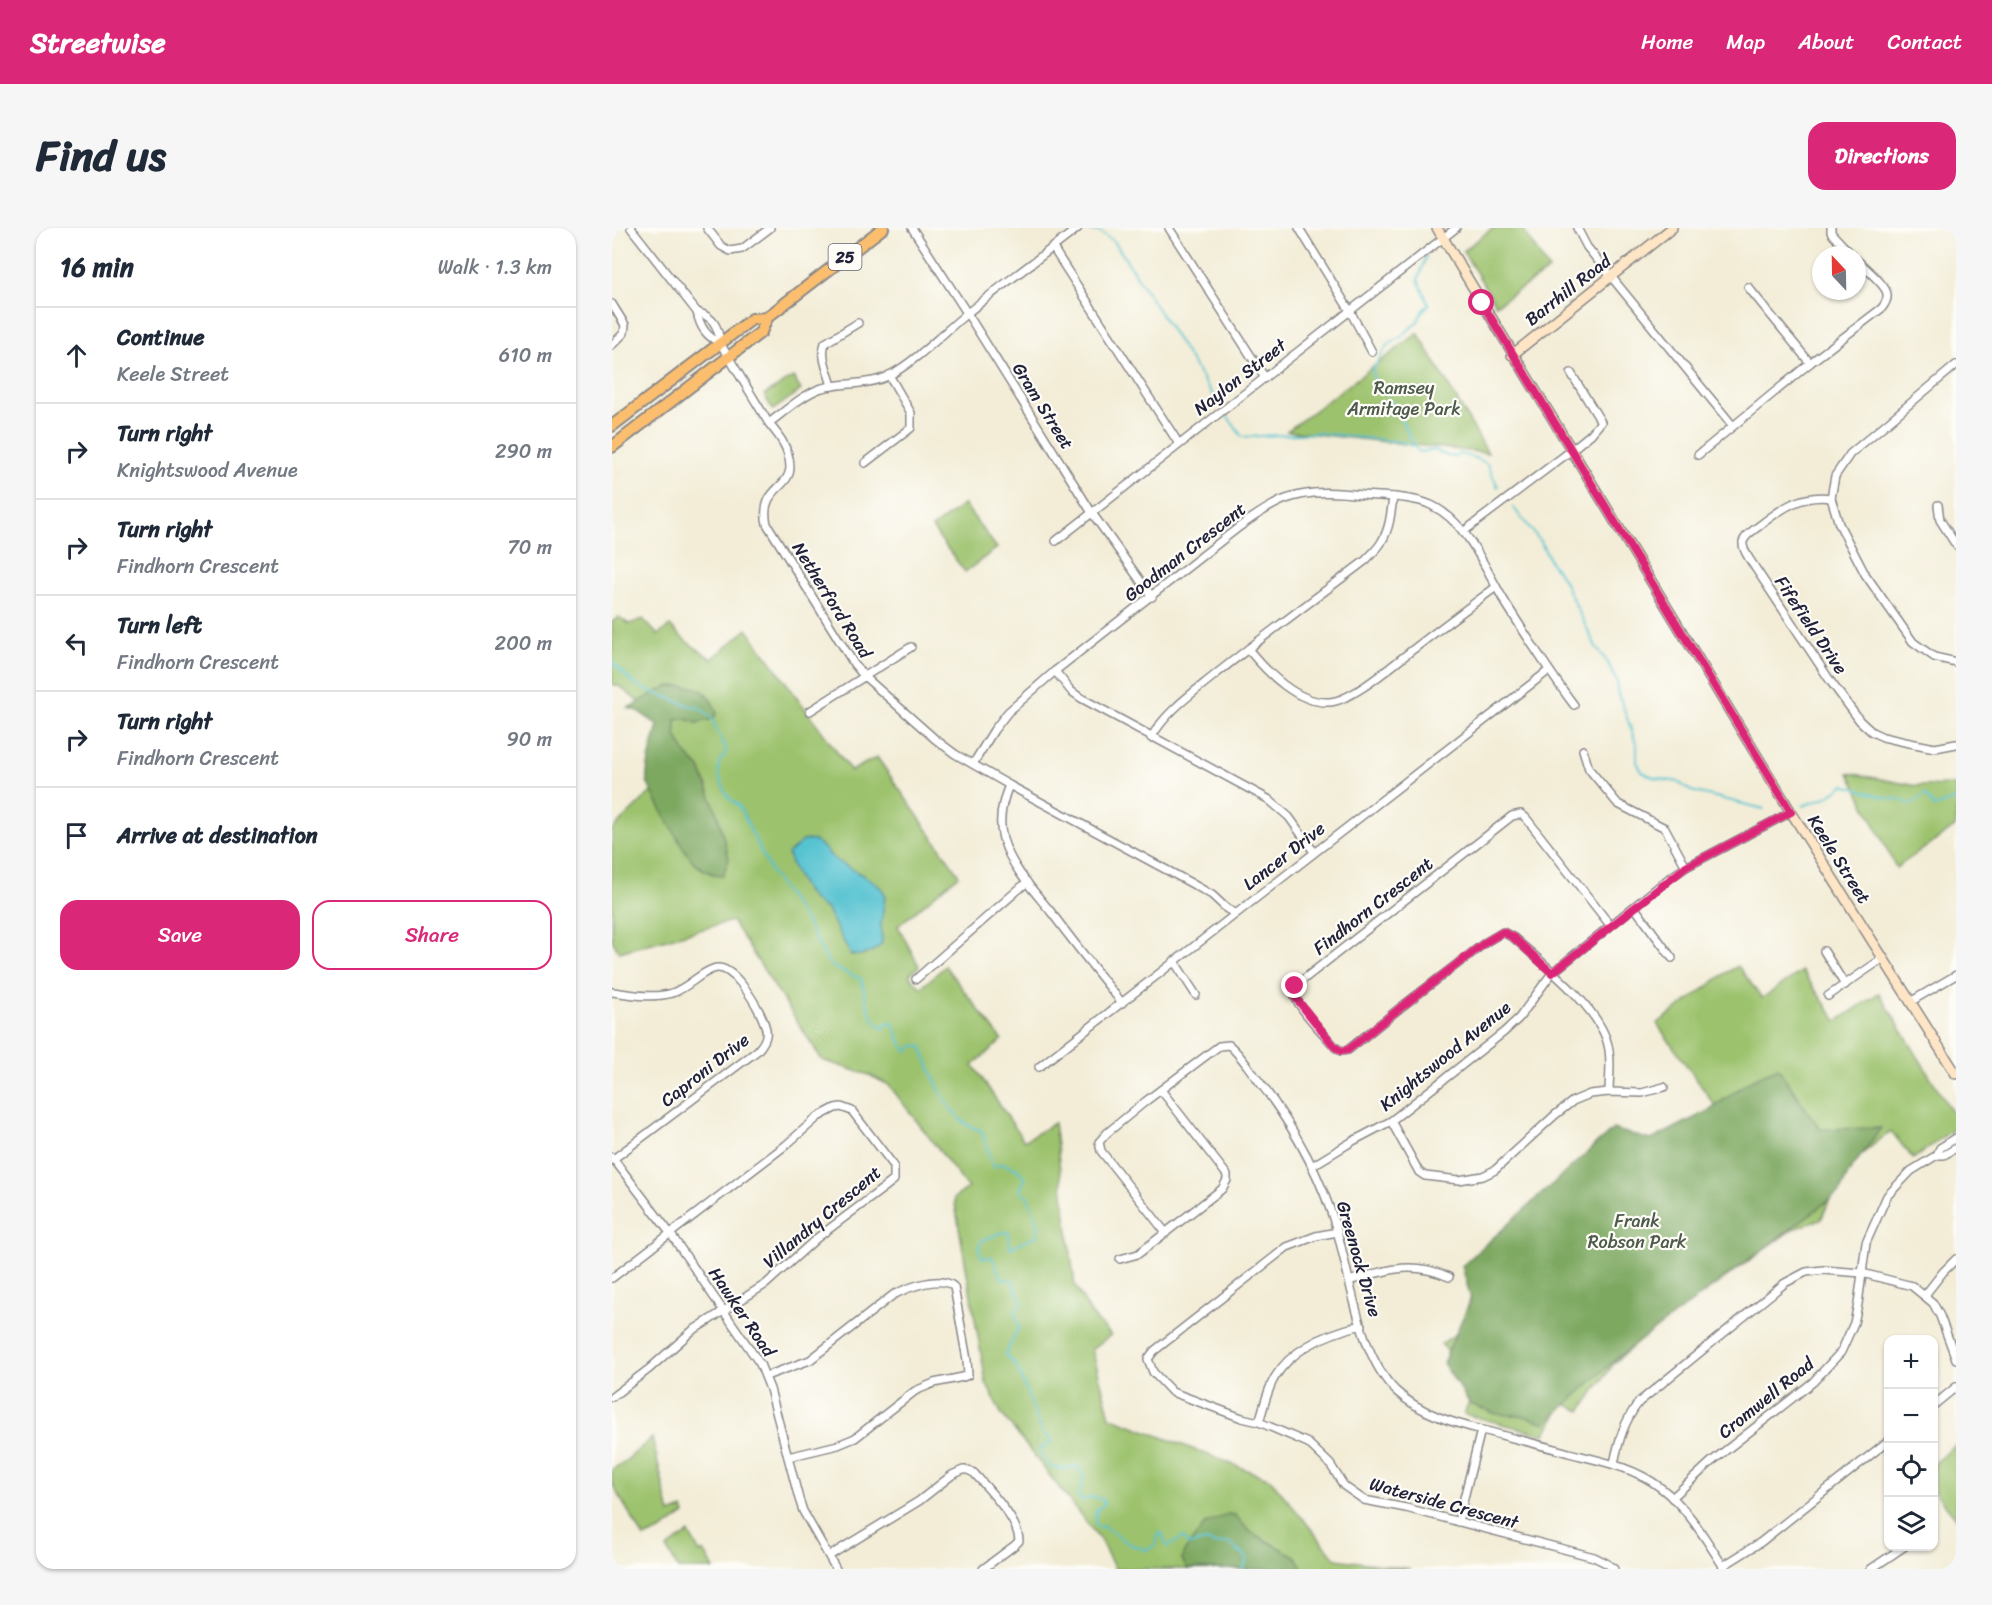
<!DOCTYPE html>
<html lang="en">
<head>
<meta charset="utf-8">
<style>
	body { margin:0; font-family:Sriracha,sans-serif; background:#f6f6f7; color:#1f2937 }
	.controls { position:absolute; right:18px; bottom:18px; display:grid; overflow:hidden; border-radius:12px; box-shadow:0 2px 4px #0004 }
	.controls button { width:54px; height:54px; display:grid; place-items:center; padding:0; border:0; border-bottom:2px solid #e0e1e3; background:#fff; color:#1f2937; font:30px sans-serif }
	.compass { position:absolute; left:1200px; top:18px; width:54px; height:54px; border-radius:50%; background:#fff; box-shadow:0 2px 4px #0004; rotate:338deg }
	.stop { position:absolute; width:18px; height:18px; margin:-14px; border:4px solid #db2777; border-radius:50%; background:#fff }
	.stop.end { background:#db2777; border-color:#fff; box-shadow:0 2px 6px #0008 }
	.list { margin:0; padding:0; list-style:none }
	h2 { display:flex; justify-content:space-between; align-items:center; height:78px; margin:0; padding:0 24px; font-size:26px }
	h2 small { font-size:20px; font-weight:400; color:#747a83 }
	.list li { display:grid; grid-template-columns:39px 1fr auto; gap:18px; align-items:center; box-sizing:border-box; height:96px; padding:0 24px; border-top:2px solid #e0e1e3 }
	.list b { display:block; font-size:22px; white-space:nowrap }
	.list p { margin:0; font-size:20px; white-space:nowrap; color:#747a83 }
	.list em { font-size:20px; font-style:normal; color:#747a83 }
	.actions { display:flex; gap:12px; padding:18px 24px }
	.actions a { flex:1; padding:14px 0; border:2px solid #db2777; border-radius:18px; text-align:center; font-size:21px; color:#db2777 }
	.actions .main { background:#db2777; color:#fff }
	.icon { flex:none; width:33px; height:33px; fill:none; stroke:currentColor; stroke-width:2; stroke-linecap:round; stroke-linejoin:round }
	.map { position:relative; flex:none; width:1344px; height:1341px; overflow:hidden; border-radius:18px }
	header { display:flex; align-items:center; gap:36px; box-sizing:border-box; height:84px; padding:0 30px; background:#db2777; color:#fff }
	header strong { font-size:28px }
	nav { display:flex; gap:33px; margin-inline-start:auto; font-size:21px }
	.intro { display:flex; align-items:center; justify-content:space-between; box-sizing:border-box; height:144px; padding:0 36px }
	h1 { margin:0; font-size:42px }
	.button { padding:15px 27px; border-radius:18px; background:#db2777; color:#fff; font-size:21px; font-weight:700 }
	main { display:flex; gap:36px; padding:0 36px }
	aside { flex:1; background:#fff; border-radius:18px; box-shadow:0 2px 4px #0004 }
	.map>svg:first-child { display:block }
</style>
</head>
<body>
<header>
<strong>Streetwise</strong>
<nav><a>Home</a><a>Map</a><a>About</a><a>Contact</a></nav>
</header>
<div class="intro"><h1>Find us</h1><a class="button">Directions</a></div>
<main>
<aside>
<h2>16 min<small>Walk · 1.3 km</small></h2>
<ul class="list">
<li><svg class="icon" aria-label="ahead" viewBox="0 0 24 24"><path d="M12 20V5M6 11l6-6 6 6"/></svg><div><b>Continue</b><p>Keele Street</p></div><em>610 m</em></li>
<li><svg class="icon" aria-label="right" viewBox="0 0 24 24"><path d="M7 20v-9h11M14 6l5 5-5 5"/></svg><div><b>Turn right</b><p>Knightswood Avenue</p></div><em>290 m</em></li>
<li><svg class="icon" aria-label="right" viewBox="0 0 24 24"><path d="M7 20v-9h11M14 6l5 5-5 5"/></svg><div><b>Turn right</b><p>Findhorn Crescent</p></div><em>70 m</em></li>
<li><svg class="icon" aria-label="left" viewBox="0 0 24 24"><path d="M17 20v-9H6M10 6l-5 5 5 5"/></svg><div><b>Turn left</b><p>Findhorn Crescent</p></div><em>200 m</em></li>
<li><svg class="icon" aria-label="right" viewBox="0 0 24 24"><path d="M7 20v-9h11M14 6l5 5-5 5"/></svg><div><b>Turn right</b><p>Findhorn Crescent</p></div><em>90 m</em></li>
<li><svg class="icon" aria-label="arrive" viewBox="0 0 24 24"><path d="M6 21V4h12l-3 4 3 4H6"/></svg><div><b>Arrive at destination</b></div></li>
</ul>
<div class="actions"><a class="main">Save</a><a>Share</a></div>
</aside>
<div class="map">
<svg width="1344" height="1341" viewBox="0 0 1344 1341">
	<rect width="100%" height="100%" fill="#fdfcf7"/>
	<filter id="ink" filterUnits="userSpaceOnUse"><feTurbulence type="fractalNoise" baseFrequency=".0167" numOctaves="2"/><feDisplacementMap in="SourceGraphic" scale="12" xChannelSelector="R" yChannelSelector="G"/><feConvolveMatrix kernelMatrix="1 2 1 2 8 2 1 2 1" color-interpolation-filters="sRGB"/></filter>
	<filter id="wash" filterUnits="userSpaceOnUse"><feTurbulence type="fractalNoise" baseFrequency=".008" numOctaves="4" result="noise"/><feDisplacementMap in="SourceGraphic" scale="24" xChannelSelector="R" yChannelSelector="G"/><feGaussianBlur stdDeviation="1.35" result="paint"/><feColorMatrix in="noise" values="0 0 0 0 0 0 0 0 0 0 0 0 0 0 0 0 0 1.4 0 .05"/><feComposite in="paint" operator="in"/></filter>
	<g filter="url(#wash)">
		<rect width="100%" height="100%" fill="#f3edd7"/>
		<g fill="#9cc26d" stroke="#5f7254" stroke-width="1.5">
			<path d="M881,0h29l27,42 -53,35 -33,-54z"/>
			<path d="M806,105l70,120 -201,-22z"/>
			<path d="M181,149l8,13 -28,20 -9,-15z"/>
			<path d="M352,276l33,44 -32,24 -33,-44z"/>
			<path d="M7,389l10,7 14,-5 15,16 12,-9 16,15 26,18 35,-30 104,142 26,-14 82,118 -61,51 21,40 -10,9 12,13 24,-22 57,74 -29,25 51,76 30,-18 21,163 17,29 19,20 -19,14 18,68 160,62 66,80 75,10h-296l-15,-29 -99,-127 -15,-30 -32,-185 14,-10 -79,-103 -20,-10 -47,-15 -90,-139 -113,31 -7,-12v-110l40,-39 13,-66 -44,-38 -9,-3v-62z"/>
			<path d="M1237,545l68,13 39,-1v41l-60,42z"/>
			<path d="M1126,738l24,32 40,-27 35,50 42,-28 76,124 -1,4 1,7 -42,31 -22,-28 -29,23 -26,31 -15,35 -28,9 -143,103 -36,31 -33,48 -18,-8 -18,32 -81,-21 13,-30 -36,-40 22,-15 12,-51 120,-134 23,-13 42,13 59,-33 -62,-87 70,-52z"/>
			<path d="M40,1210l18,76 13,-5 2,5 -23,16 -18,8 -32,-54v-15l10,-5z"/>
			<path d="M1344,1217v73l-22,-27v-27z"/>
			<path d="M77,1305l11,20 4,-2 10,18h-36l-11,-21z"/>
		</g>
		<g fill="#7da860" stroke="#50654e" stroke-width="1.5">
			<path d="M58,458c27,0 37,0 47,27l-4,6 -16,4 -11,-4 -10,1v15l10,19 14,14 18,48 11,43 -6,16c-12,0 -24,-6 -32,-16 -6,-6 -43,-72 -44,-78 -2,-13 8,-43 11,-56l-22,-15 -8,-2c15,-7 26,-17 42,-22z"/>
			<path d="M1166,840l42,61 61,-1 -32,44 -9,20 -223,166 -71,65 -23,-7 -27,-2 -26,-10 -27,-41 28,-64 -9,-33 151,-137 38,11 59,-30 41,-30z"/>
			<path d="M616,1286l7,1 14,16 47,26 7,12h-116l-5,-9 2,-8 21,-28z"/>
		</g>
		<path fill="#57c3d1" stroke="#3c7286" stroke-width="1.5" d="M192,612l10,1 8,5 12,13 39,22 10,9 2,6 -4,29 1,18c-9,10 -17,13 -31,12l-25,-47c-17,-5 -34,-39 -38,-54z"/>
		<g fill="none" stroke-linecap="round" stroke-linejoin="round">
			<g stroke="#57c3d1" stroke-width="2">
				<path d="M473,1l14,3 15,9 106,165"/>
				<path d="M776,167l-4,-7 -9,-5 -3,-12 15,-25 14,-9 17,-16 5,-11 6,-5 -11,-25 8,-24"/>
				<path d="M780,173l23,46"/>
				<path d="M614,186l16,23 76,-4 84,9 13,5 4,5 15,-2 16,7 10,-3 19,5 8,5 11,23"/>
				<path d="M901,279l28,35 10,21 11,14 34,70 12,16 9,19v8l20,56v16l5,10 13,6 23,4 13,9 73,18"/>
				<path d="M0,434l19,19 11,7 46,17 10,2 13,10 14,30 1,6 -7,9 -1,11 6,16 4,8 11,9 33,68 33,46 23,42 5,5 28,12c6,18 5,39 23,50v-3l8,-4 11,25 5,4 4,-5h9c11,27 28,79 60,84 6,14 6,23 13,37l7,-4 16,6 8,9 -5,13 7,4 12,31 -2,10c-10,2 -17,8 -27,12l-1,-15 -5,-1 -22,8 -3,7 3,11 10,-1 10,22 10,1 10,23 -7,9 4,15 -14,28 11,10 26,66 10,10 -13,9c9,23 17,20 39,16l6,13 -6,17 3,4 13,-3 9,3 1,4 -8,7 -1,12 4,5 4,-2 28,19 16,5 8,-5 4,-11 3,-1 5,14 16,-10 5,8 19,-4 7,3 17,-1 6,8 8,4 2,5 -4,9"/>
				<path d="M1191,578l24,-9 17,-12 42,13 17,2 7,5 15,-10 9,12 22,-8"/>
			</g>
		</g>
	</g>
	<g filter="url(#ink)">
		<g fill="none" stroke-linecap="round" stroke-linejoin="round">
			<defs>
				<g id="street">
					<path d="M19,0l66,84c3,15 9,24 23,31"/>
					<path d="M95,0l14,18 9,5 12,-2 28,-21"/>
					<path d="M300,0l55,85 125,200 60,84"/>
					<path d="M557,0l96,150"/>
					<path d="M687,0l51,83 22,41"/>
					<path d="M965,0l10,19 146,179"/>
					<path d="M1219,0v4l2,3 19,20"/>
					<path d="M0,2l3,-2"/>
					<path d="M441,20l126,196"/>
					<path d="M1136,59l62,76"/>
					<path d="M0,76l13,21 -1,8 -12,12"/>
					<path d="M85,84c16,5 21,13 23,31 16,26 32,53 48,79 5,7 10,12 14,19 5,8 8,17 8,27 -1,21 -31,21 -23,56l87,140 10,12 71,63 20,15 54,31 180,97 23,13 15,14 8,4"/>
					<path d="M1344,137l-106,89 -15,22 -4,22 8,26 26,50 48,68 21,15 22,5"/>
					<path d="M220,158c-3,-13 -12,-29 -7,-43l33,-20"/>
					<path d="M157,195c15,-11 36,-30 53,-35 23,-6 47,-2 68,-13 26,-14 52,-41 75,-60 37,-30 76,-58 113,-87"/>
					<path d="M1086,227l112,-92 72,-55c3,-4 6,-9 5,-14 -1,-9 -23,-27 -30,-34"/>
					<path d="M253,235l46,-35v-15l-22,-38"/>
					<path d="M1219,270c-30,-4 -49,10 -72,28 -5,4 -14,9 -16,16 -1,6 4,13 7,18l81,122 29,39 12,11 11,5 22,5 30,6 21,-4"/>
					<path d="M1326,277l2,15 16,25"/>
					<path d="M851,304l101,-76 27,-22 10,-12 -30,-49"/>
					<path d="M444,313l400,-313"/>
					<path d="M636,421c19,23 49,55 82,53 24,-2 66,-40 85,-54 27,-21 54,-41 81,-61"/>
					<path d="M443,443l16,20 10,7 187,101 21,18 25,35"/>
					<path d="M198,483l101,-64"/>
					<path d="M539,510c15,-27 42,-45 65,-64 49,-39 100,-76 150,-114 5,-6 13,-12 16,-19 8,-13 9,-29 11,-44"/>
					<path d="M971,522l6,19 29,35 47,24 21,39"/>
					<path d="M361,536l21,-34 14,-18 47,-41 184,-144c15,-10 30,-22 47,-28 24,-9 52,-7 77,-4 22,2 48,1 68,10 39,19 53,63 74,97 22,35 44,70 69,103"/>
					<path d="M397,557c-7,17 -11,36 -6,54 8,28 30,51 48,73 23,31 47,61 71,91"/>
					<path d="M1023,680l37,50"/>
					<path d="M1212,723l21,34"/>
					<path d="M562,733l22,34"/>
					<path d="M304,751l111,-97"/>
					<path d="M0,764c19,2 41,7 60,1 16,-5 26,-19 41,-24 18,-7 40,30 47,44 8,17 10,24 -3,38l-145,109"/>
					<path d="M1216,768l54,-37"/>
					<path d="M1298,774l46,-27"/>
					<path d="M427,839l509,-396"/>
					<path d="M997,864c0,-15 3,-32 -1,-47 -8,-37 -66,-82 -94,-107l-11,-6 -17,10 -86,66 -52,42 -7,1 -6,-4c-10,-12 -36,-38 -40,-51 -2,-4 -1,-6 0,-10l217,-170 9,-2 5,4 84,107"/>
					<path d="M779,893l28,51 6,4 34,4 24,-4 12,-6 60,-55 18,-14 17,-7 19,-2 33,1 22,-6"/>
					<path d="M1325,927l3,-7 16,-10"/>
					<path d="M0,929l58,76 90,131 10,25 29,110 4,12 33,58"/>
					<path d="M700,938l41,-25 38,-20 113,-89 15,-14 33,-45 115,-93 19,-13 105,-55"/>
					<path d="M725,1004l-21,4 -29,11 -133,104 -6,8 5,13 19,20 70,26 17,4 49,21 22,21 14,22 20,14 42,8 188,49 12,6 8,6"/>
					<path d="M554,1005l-65,-82 -2,-9 8,-9 39,-32 73,-55 10,-1c10,8 18,21 26,31 36,46 66,99 82,155 14,49 22,124 59,160 25,23 57,32 90,40 27,7 55,14 83,22 32,8 65,14 92,35 28,21 45,52 64,81"/>
					<path d="M508,1031l18,-5 84,-65 5,-9v-5l-66,-85"/>
					<path d="M0,1050l174,-133 32,-28 17,-9 6,-1 11,4 42,55v14l-9,7 -68,51 -51,46 -74,47 -43,38 -37,28"/>
					<path d="M737,1053c37,-11 63,-21 100,-4"/>
					<path d="M1313,1067l18,-23 13,-13"/>
					<path d="M154,1148l44,-16 83,-65c14,-7 48,-21 61,-8l13,73 1,15 -5,2 -29,6 -19,8 -60,47 -17,7 -50,12"/>
					<path d="M1322,1177l22,-18"/>
					<path d="M647,1194c5,-15 8,-32 16,-45 18,-30 54,-44 87,-52"/>
					<path d="M1002,1235c5,-23 10,-42 25,-61l146,-119 21,-11 17,-2 39,3 50,13 21,17 7,13 16,43"/>
					<path d="M1060,1270l39,-36 102,-80 28,-30 13,-29 4,-19 8,-61 21,-47 24,-25 26,-16h7l12,-7"/>
					<path d="M846,1294l23,-92"/>
					<path d="M217,1328l90,-55 33,-26 11,-5h5l6,3c14,16 45,47 45,68l-4,4 -32,24"/>
					<path d="M1111,1338l38,-24 127,-101"/>
					<path d="M1259,1341l34,-23"/>
				</g>
				<g id="secondary">
					<path d="M825,0l354,584 165,262"/>
					<path d="M900,127l160,-127"/>
				</g>
				<g id="primary">
					<path d="M0,198l140,-107 15,-1"/>
					<path d="M0,219l149,-115 6,-14 3,-3 113,-87"/>
				</g>
			</defs>
			<use href="#street" stroke="#8a8889" stroke-width="10"/>
			<use href="#secondary" stroke="#8a8889" stroke-width="12"/>
			<use href="#primary" stroke="#8a8889" stroke-width="14"/>
			<use href="#street" stroke="#fff" stroke-width="7"/>
			<use href="#secondary" stroke="#fde5c5" stroke-width="9"/>
			<use href="#primary" stroke="#fbbe6e" stroke-width="10"/>
		</g>
	</g>
	<g fill="none" stroke-linecap="round" stroke-linejoin="round" filter="url(#ink)">
		<path stroke="#db2777" stroke-width="8" d="M683,758v11l40,50 6,4 7,-1 52,-42 86,-66 17,-10 11,6 38,35 134,-106 105,-55 -309,-509"/>
	</g>
	<g text-anchor="middle" dominant-baseline="central" stroke-width="4.5" stroke-linejoin="round" paint-order="stroke">
		<rect fill="#fdfcf7" stroke="#646373" stroke-width="1.5" x="216.5" y="16" width="33" height="26" rx="4.5"/>
		<g font-size="16" font-weight="bold" fill="#22223b">
			<text x="233" y="29">25</text>
		</g>
		<g font-size="18" fill="#22223b" stroke="#fdfcf7">
			<text transform="translate(956 62) rotate(-38)">Barrhill Road</text>
			<text transform="translate(628 149) rotate(-38)">Naylon Street</text>
			<text transform="translate(431 178) rotate(58)">Gram Street</text>
			<text transform="translate(573 324) rotate(-38)">Goodman Crescent</text>
			<text transform="translate(220 372) rotate(58)">Netherford Road</text>
			<text transform="translate(1199 397) rotate(56)">Fifefield Drive</text>
			<text transform="translate(672 628) rotate(-38)">Lancer Drive</text>
			<text transform="translate(1227 631) rotate(58)">Keele Street</text>
			<text transform="translate(761 678) rotate(-38)">Findhorn Crescent</text>
			<text transform="translate(833 828) rotate(-39)">Knightswood Avenue</text>
			<text transform="translate(93 842) rotate(-38)">Caproni Drive</text>
			<text transform="translate(210 989) rotate(-40)">Villandry Crescent</text>
			<text transform="translate(747 1031) rotate(74)">Greenock Drive</text>
			<text transform="translate(130 1084) rotate(56)">Hawker Road</text>
			<text transform="translate(1154 1170) rotate(-39)">Cromwell Road</text>
			<text transform="translate(832 1275) rotate(15)">Waterside Crescent</text>
		</g>
		<g font-size="18" fill="#4d5a4c" stroke="#fdfcf7">
			<text x="792" y="160">Ramsey<tspan x="792" dy="21">Armitage Park</tspan></text>
			<text x="1025" y="993">Frank<tspan x="1025" dy="21">Robson Park</tspan></text>
		</g>
	</g>
</svg>
<div class="controls">
<button>+</button>
<button>−</button>
<button><svg class="icon" aria-label="locate" viewBox="0 0 24 24"><circle cx="12" cy="12" r="6"/><path d="M12 2v4M12 18v4M2 12h4M18 12h4"/></svg></button>
<button><svg class="icon" aria-label="layers" viewBox="0 0 24 24"><path d="M12 4l9 5-9 5-9-5zM3 14l9 5 9-5"/></svg></button>
</div>
<svg class="compass" viewBox="-18 -18 36 36"><path d="M0-13l5 13h-10z" fill="#e53935"/><path d="M0 13l5-13h-10z" fill="#747a83"/></svg>
<div class="stop" style="left:870px;top:75px"></div>
<div class="stop end" style="left:683px;top:758px"></div>
</div>
</main>
</body>
</html>
